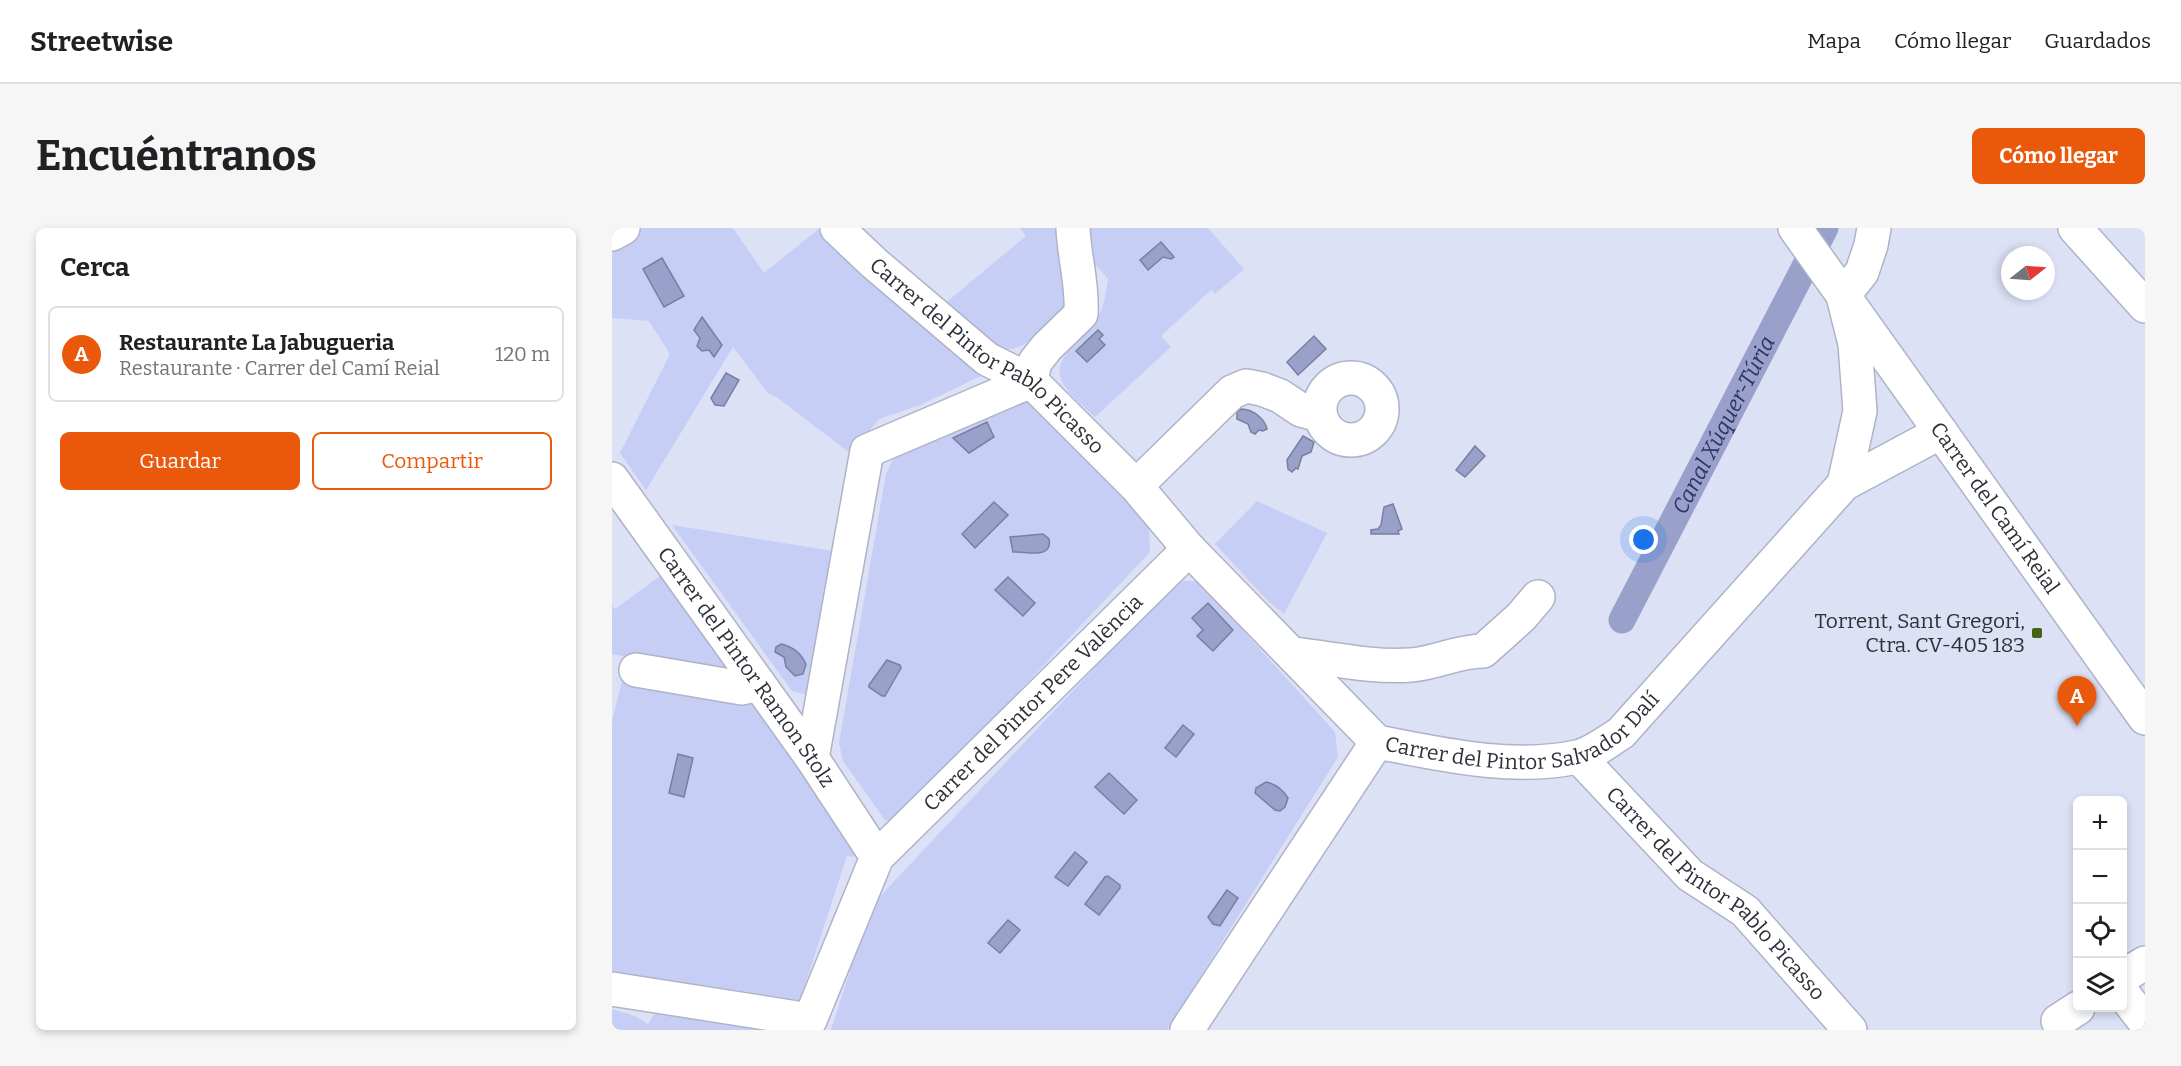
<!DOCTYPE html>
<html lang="es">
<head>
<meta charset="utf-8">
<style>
	body { margin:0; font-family:Bitter,serif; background:#f6f6f6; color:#202124 }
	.controls { position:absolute; right:18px; bottom:18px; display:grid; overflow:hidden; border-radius:9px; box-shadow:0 3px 9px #0003 }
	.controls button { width:54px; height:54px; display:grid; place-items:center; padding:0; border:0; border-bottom:2px solid #e0e0e0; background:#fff; color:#202124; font:30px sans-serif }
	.compass { position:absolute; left:1389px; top:18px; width:54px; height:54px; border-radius:50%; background:#fff; box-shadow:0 3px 9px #0003; rotate:73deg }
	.you { position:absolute; left:1032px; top:312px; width:21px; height:21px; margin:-15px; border:4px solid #fff; border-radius:50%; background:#1a73e8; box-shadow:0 0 0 9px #1a73e833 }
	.badge { display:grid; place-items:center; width:39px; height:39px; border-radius:50%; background:#ea580c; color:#fff; font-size:20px; font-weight:700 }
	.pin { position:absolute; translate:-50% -50px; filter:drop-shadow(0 2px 3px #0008) }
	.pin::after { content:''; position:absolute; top:32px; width:21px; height:18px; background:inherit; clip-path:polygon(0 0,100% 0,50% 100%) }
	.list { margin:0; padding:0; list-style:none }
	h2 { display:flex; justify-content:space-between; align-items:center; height:78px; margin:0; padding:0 24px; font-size:26px }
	h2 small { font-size:20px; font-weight:400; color:#757577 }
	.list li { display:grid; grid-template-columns:39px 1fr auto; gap:18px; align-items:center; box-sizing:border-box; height:96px; margin:0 12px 12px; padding:0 12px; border:2px solid #e0e0e0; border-radius:9px }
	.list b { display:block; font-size:22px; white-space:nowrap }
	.list p { margin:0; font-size:20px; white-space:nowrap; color:#757577 }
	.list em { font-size:20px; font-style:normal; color:#757577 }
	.actions { display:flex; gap:12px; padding:18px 24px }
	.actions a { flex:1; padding:14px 0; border:2px solid #ea580c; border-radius:9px; text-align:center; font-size:21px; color:#ea580c }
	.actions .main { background:#ea580c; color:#fff }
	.icon { flex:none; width:33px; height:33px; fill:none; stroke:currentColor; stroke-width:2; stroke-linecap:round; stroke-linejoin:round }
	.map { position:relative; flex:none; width:1533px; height:802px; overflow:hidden; border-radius:9px }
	header { display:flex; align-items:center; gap:36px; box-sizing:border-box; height:84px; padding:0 30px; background:#fff; border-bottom:2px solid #e0e0e0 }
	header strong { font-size:28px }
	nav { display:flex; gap:33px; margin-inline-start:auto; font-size:21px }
	.intro { display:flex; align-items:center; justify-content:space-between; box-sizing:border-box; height:144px; padding:0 36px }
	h1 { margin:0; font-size:42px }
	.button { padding:15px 27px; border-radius:9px; background:#ea580c; color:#fff; font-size:21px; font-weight:700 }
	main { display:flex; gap:36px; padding:0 36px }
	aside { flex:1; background:#fff; border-radius:9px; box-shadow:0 3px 9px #0003 }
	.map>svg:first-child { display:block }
</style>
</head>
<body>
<header>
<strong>Streetwise</strong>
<nav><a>Mapa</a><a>Cómo llegar</a><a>Guardados</a></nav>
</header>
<div class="intro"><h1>Encuéntranos</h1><a class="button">Cómo llegar</a></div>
<main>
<aside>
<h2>Cerca<small></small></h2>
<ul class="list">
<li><span class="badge">A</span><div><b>Restaurante La Jabugueria</b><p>Restaurante · Carrer del Camí Reial</p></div><em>120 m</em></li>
</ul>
<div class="actions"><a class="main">Guardar</a><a>Compartir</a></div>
</aside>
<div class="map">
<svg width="1533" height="802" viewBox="0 0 1533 802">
	<rect width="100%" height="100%" fill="#dce1f6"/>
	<g fill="#c6cef5">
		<path d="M29,0h92l31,45 56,-45h8l157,146 -65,31 -41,14 -29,34 -71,-54 -11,-6 -35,-46 -87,143 -26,-37 50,-99 -21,-33 -37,-3v-73z"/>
		<path d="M408,0h40l16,70c-18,17 -55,65 -83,48 -18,-11 -34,-28 -50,-41l83,-69z"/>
		<path d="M468,0h128l36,41 -29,25 -4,-4 -50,46 10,11 -76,70c-11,-11 -32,-26 -35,-42 -5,-19 28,-40 37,-56 7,-12 9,-27 11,-40l-12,-14 -7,5z"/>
		<path d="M410,174l7,1 51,49 69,75 1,25 -254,270 -11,-2 -42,-59 -4,-18 47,-269 6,-13 6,-5z"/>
		<path d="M645,273l70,32 -43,81 -16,-13 -53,-57z"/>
		<path d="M60,297l161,26 -25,144 -16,-4z"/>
		<path d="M48,348l74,101 -122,-23v-48l3,3z"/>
		<path d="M564,353h22l137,151 3,25 -171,273h-336l40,-124z"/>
		<path d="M11,448l131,29 103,143 3,9 -13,-1 -47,144 -188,-29v-249z"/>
		<path d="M0,781l23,7 13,8 8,-13 138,19h-182z"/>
	</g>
	<g fill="#99a1ca" stroke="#797f9e" stroke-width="1.5">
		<path d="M549,14l13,15 -3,2 -8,-2 -15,13 -8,-10z"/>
		<path d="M50,30l22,38 -20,11 -21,-38z"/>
		<path d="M90,89l20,28 -8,12 -5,-7 -7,1 -5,-5 3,-8 -6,-8z"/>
		<path d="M486,102l5,5 -4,4 6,6 -18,17 -11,-11z"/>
		<path d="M702,108l12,13 -28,26 -11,-13z"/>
		<path d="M114,145l13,7 -15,26 -9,-1 -4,-7z"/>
		<path d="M629,181c12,0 24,10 26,20l-4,2 -4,-1 -4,4 -4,-2 -3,-8 -11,-5v-7z"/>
		<path d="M375,194l7,15 -25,16 -16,-15z"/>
		<path d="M691,208l11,6 -3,10 -9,4 -4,13 -2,-1 -4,4 -4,-3 -1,-9z"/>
		<path d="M863,218l10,10 -20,21 -9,-7z"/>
		<path d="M382,274l14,13 -33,33 -13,-14z"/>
		<path d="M781,276l9,25 -4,2 1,3h-28v-4l7,-1 3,-4 3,-18z"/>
		<path d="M431,306l6,5c4,21 -23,12 -36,13l-3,-15z"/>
		<path d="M396,349l27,26 -12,13 -28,-26z"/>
		<path d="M596,375l25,27 -20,21 -16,-15 6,-6 -11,-12z"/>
		<path d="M169,416c12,3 19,8 25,20l-3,10 -8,2 -9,-9 -2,-10 -9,-5 1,-5z"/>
		<path d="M275,432l13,5 1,3 -16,28h-3l-13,-9v-2z"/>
		<path d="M571,497l11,9 -18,23 -11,-9z"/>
		<path d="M66,526l15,4 -9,39 -15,-4z"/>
		<path d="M497,545l28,27 -13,14 -29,-27z"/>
		<path d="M654,554c9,2 17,8 22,16l-3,9 -5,4 -5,-1 -20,-17 1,-5z"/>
		<path d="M463,624l12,10 -19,24 -13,-9z"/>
		<path d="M496,648l12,9v3l-21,27 -14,-11 20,-27z"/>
		<path d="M615,662l11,8 -18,28 -7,-2 -5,-7z"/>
		<path d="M396,692l12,10 -20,23 -12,-10z"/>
	</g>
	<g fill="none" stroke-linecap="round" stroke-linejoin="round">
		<path stroke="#99a1ca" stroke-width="27" id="s1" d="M1010,392l203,-392"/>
		<defs>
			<g id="minor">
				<path id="s2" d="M225,0l37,35 113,96 44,22 105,105 53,63 188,193"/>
				<path d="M1463,0l70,78"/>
				<path d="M0,6l11,-6"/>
				<circle cx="739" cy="181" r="31"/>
				<path d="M419,153l4,-19 12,-15 34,-33c2,-30 -7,-57 -8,-86"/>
				<path id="s3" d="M0,251l200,279 65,99"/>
				<path d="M1232,256l16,-73 -5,-67 -12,-48 19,-24 9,-27 3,-17"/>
				<path d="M524,258l96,-94 14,-6 16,3 18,7 21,14 19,5"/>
				<path d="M680,426c39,4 79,14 119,11 25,-2 47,-14 72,-14l38,-34 17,-20"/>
				<path d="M24,442l106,18 17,-4"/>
				<path id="s4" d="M765,514c63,12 135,29 200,15 15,-3 31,-16 44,-24l223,-249 97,-52"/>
				<path id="s5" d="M967,529l111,118 55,36 105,119"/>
				<path d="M200,530l55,-307 164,-70"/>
				<path d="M1510,749l23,-14"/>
				<path id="s6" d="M0,761l198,31 67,-163 312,-308"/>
				<path d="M1510,764l23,30"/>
				<path d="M1446,793l20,-13"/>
				<path d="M575,802l190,-288"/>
			</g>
			<g id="major">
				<path id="s7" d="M1183,0l350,490"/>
			</g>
		</defs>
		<use href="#minor" stroke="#aeb3c7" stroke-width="36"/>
		<use href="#major" stroke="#aeb3c7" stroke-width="36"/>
		<use href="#minor" stroke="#fff" stroke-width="33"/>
		<use href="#major" stroke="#fff" stroke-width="33"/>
	</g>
	<rect fill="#456112" stroke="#dce1f6" stroke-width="2" x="1419" y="399" width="12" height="12" rx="3"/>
	<g text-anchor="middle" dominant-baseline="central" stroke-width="5" stroke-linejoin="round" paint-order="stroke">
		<g font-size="21" fill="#2f3139" stroke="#dce1f6">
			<text stroke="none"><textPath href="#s2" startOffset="198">Carrer del Pintor Pablo Picasso</textPath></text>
			<text stroke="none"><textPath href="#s7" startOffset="344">Carrer del Camí Reial</textPath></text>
			<text stroke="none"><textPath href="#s3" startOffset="231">Carrer del Pintor Ramon Stolz</textPath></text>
			<text stroke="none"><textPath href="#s6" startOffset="596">Carrer del Pintor Pere València</textPath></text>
			<text stroke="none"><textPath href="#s4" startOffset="156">Carrer del Pintor Salvador Dalí</textPath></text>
			<text stroke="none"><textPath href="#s5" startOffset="194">Carrer del Pintor Pablo Picasso</textPath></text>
		</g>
		<g font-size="21" fill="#2f3139" stroke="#dce1f6" text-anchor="end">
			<text x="1413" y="393">Torrent, Sant Gregori,<tspan x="1413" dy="24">Ctra. CV-405 183</tspan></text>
		</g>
		<g font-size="22" font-style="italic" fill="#2d3367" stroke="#dce1f6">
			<text stroke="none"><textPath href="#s1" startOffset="220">Canal Xúquer-Túria</textPath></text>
		</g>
	</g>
</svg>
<div class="controls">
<button>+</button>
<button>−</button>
<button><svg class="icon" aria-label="locate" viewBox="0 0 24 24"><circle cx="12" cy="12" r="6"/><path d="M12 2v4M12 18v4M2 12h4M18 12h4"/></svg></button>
<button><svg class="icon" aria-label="layers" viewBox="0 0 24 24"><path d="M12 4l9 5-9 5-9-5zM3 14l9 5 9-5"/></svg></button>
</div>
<svg class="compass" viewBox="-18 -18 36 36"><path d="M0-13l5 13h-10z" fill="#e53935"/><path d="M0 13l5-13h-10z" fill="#757577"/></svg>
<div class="you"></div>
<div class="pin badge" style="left:1465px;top:498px">A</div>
</div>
</main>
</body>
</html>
